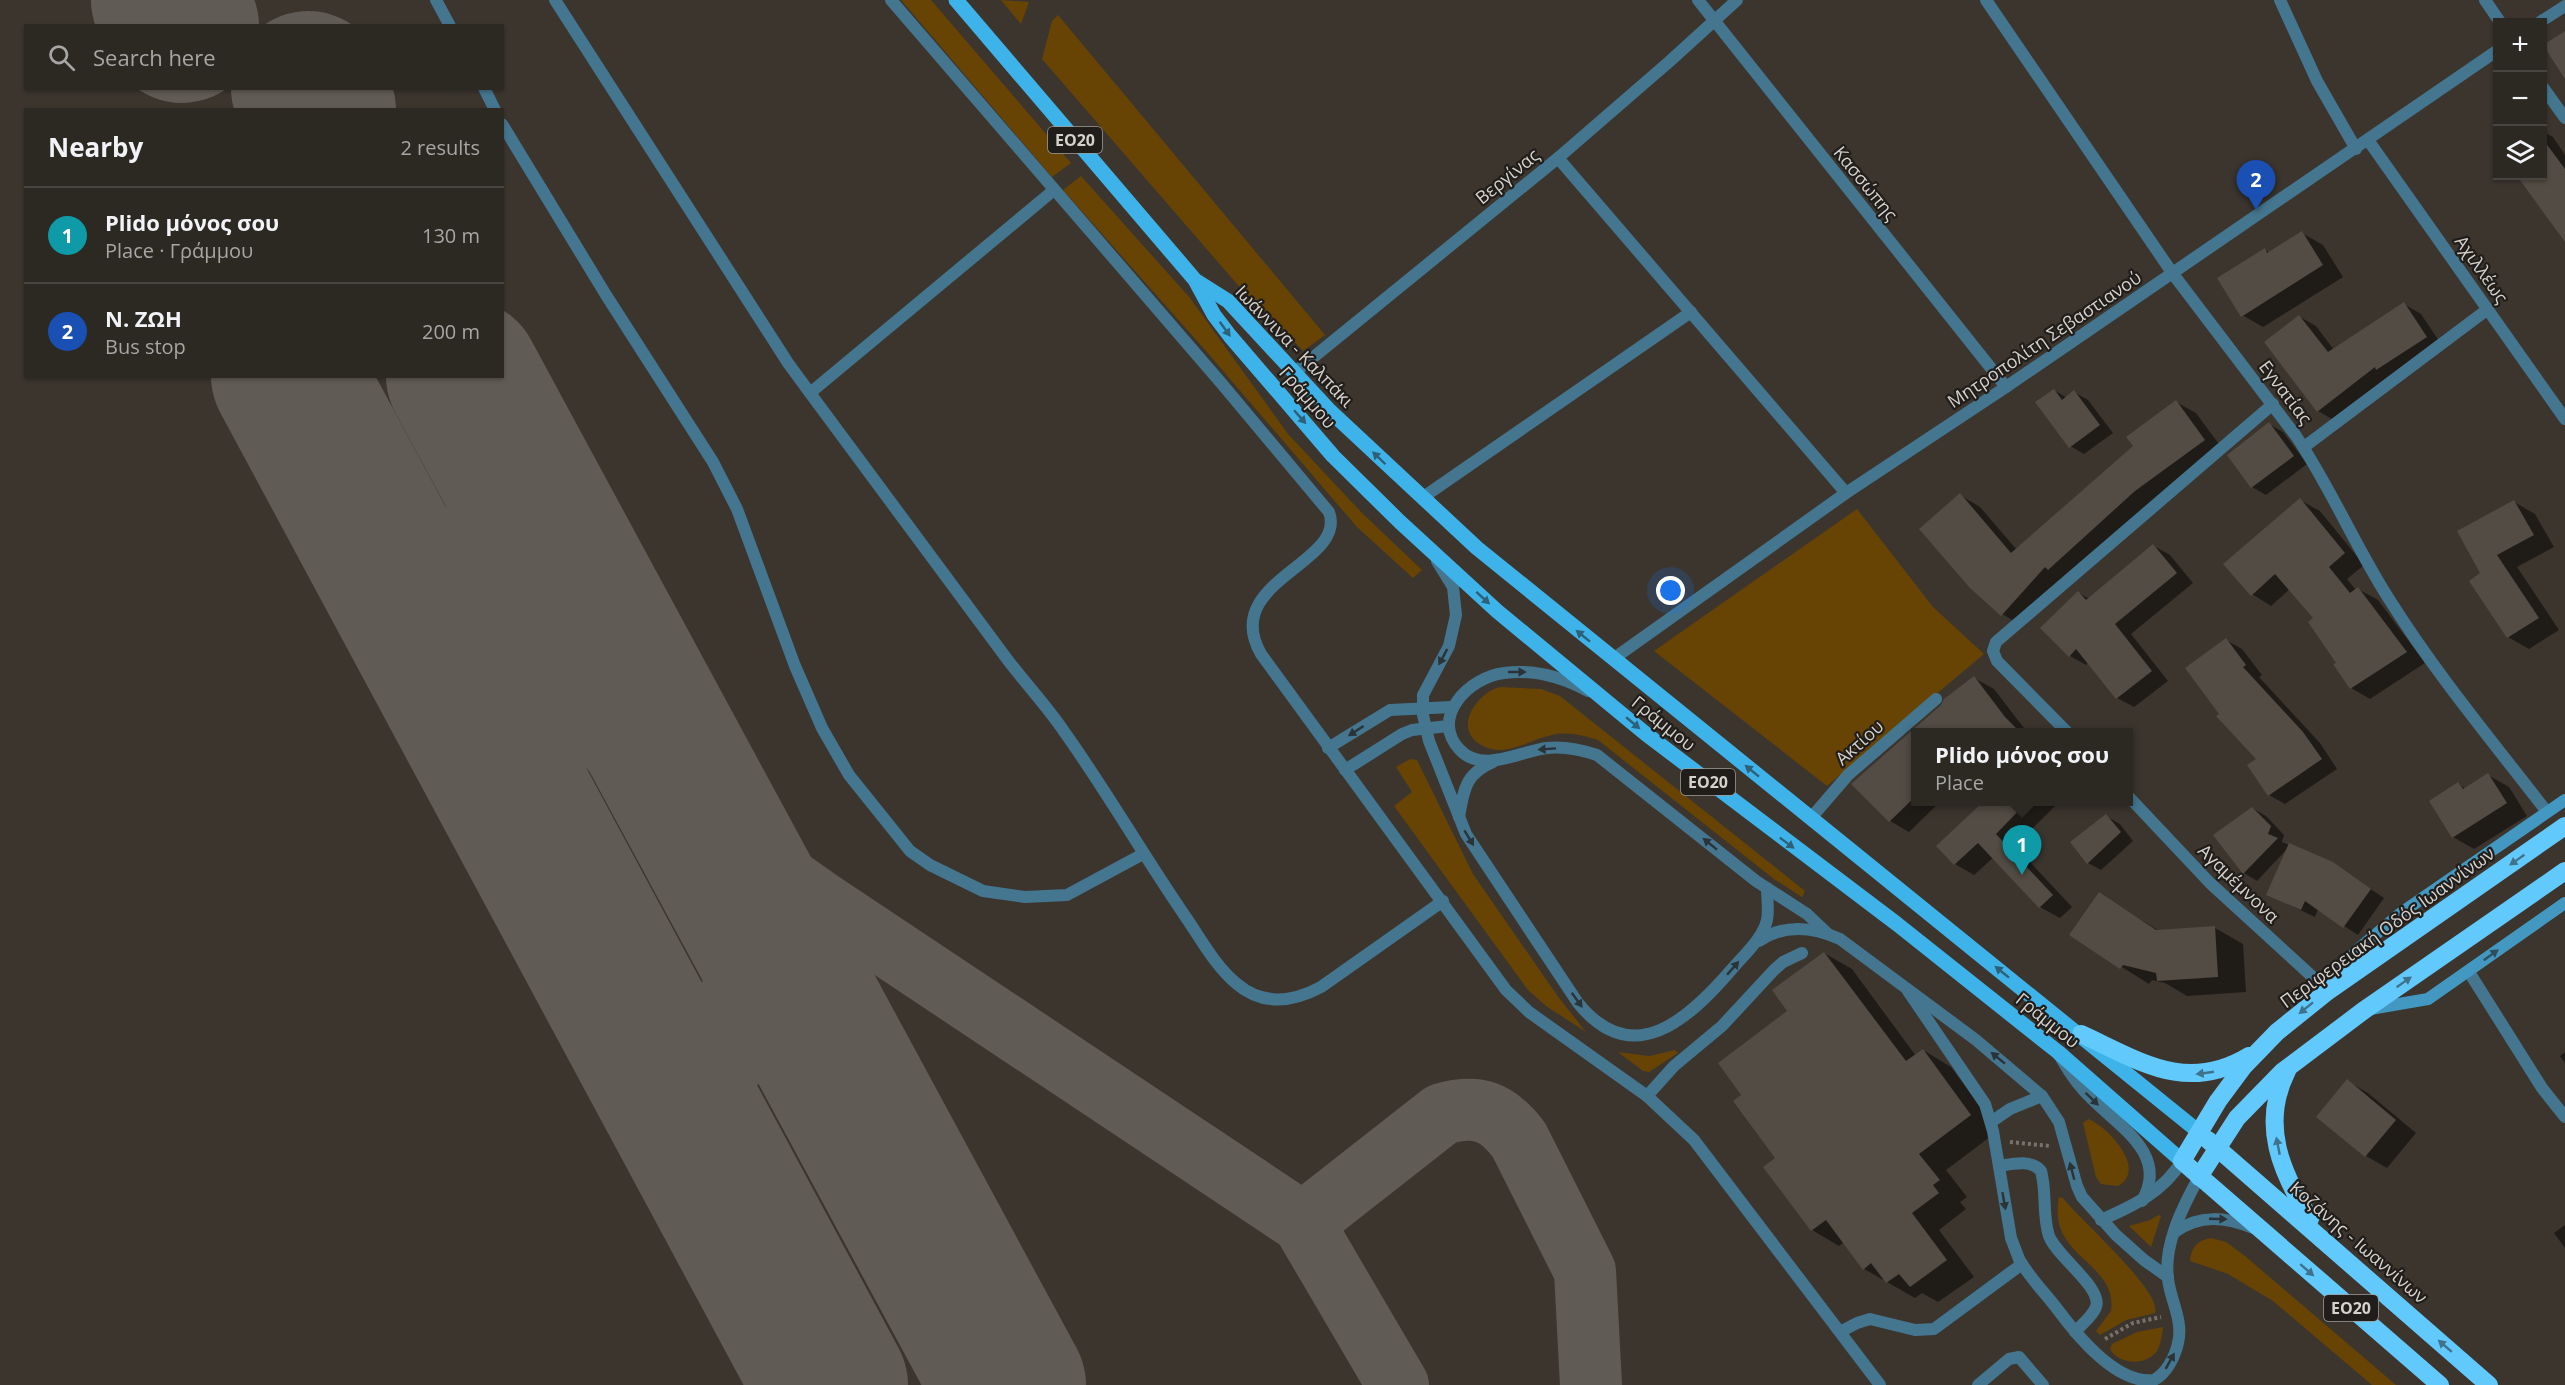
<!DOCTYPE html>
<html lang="en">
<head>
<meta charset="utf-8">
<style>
	body { margin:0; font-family:"Open Sans",sans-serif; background:#38342f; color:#f1f3f6 }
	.controls { position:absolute; right:18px; top:18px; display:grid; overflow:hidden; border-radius:0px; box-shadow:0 2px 4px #0004 }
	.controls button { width:54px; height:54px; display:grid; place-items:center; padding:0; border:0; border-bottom:2px solid #484440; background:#2c2822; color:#f1f3f6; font:30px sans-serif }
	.you { position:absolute; left:1671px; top:591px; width:21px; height:21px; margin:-15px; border:4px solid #fff; border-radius:50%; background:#1a73e8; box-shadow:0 0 0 9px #1a73e833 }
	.badge { display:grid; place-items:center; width:39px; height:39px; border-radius:50%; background:#6ac3f1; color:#fff; font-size:20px; font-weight:700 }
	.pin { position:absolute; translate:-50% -50px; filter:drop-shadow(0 2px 3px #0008) }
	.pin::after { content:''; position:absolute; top:32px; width:21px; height:18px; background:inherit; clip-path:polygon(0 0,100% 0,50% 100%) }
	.popup { position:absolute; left:1911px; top:728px; width:222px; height:78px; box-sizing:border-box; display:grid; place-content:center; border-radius:0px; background:#2c2822; filter:drop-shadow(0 2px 4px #0005); font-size:20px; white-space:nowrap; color:#a6a6a5 }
	.popup b { font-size:22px; color:#f1f3f6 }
	.popup::after { content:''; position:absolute; left:50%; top:100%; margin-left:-12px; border:12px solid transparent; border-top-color:#2c2822 }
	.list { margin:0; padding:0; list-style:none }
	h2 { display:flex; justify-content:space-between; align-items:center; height:78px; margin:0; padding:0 24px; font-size:26px }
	h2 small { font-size:20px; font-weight:400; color:#a6a6a5 }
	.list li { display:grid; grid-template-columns:39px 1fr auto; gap:18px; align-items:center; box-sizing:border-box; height:96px; padding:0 24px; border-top:2px solid #484440 }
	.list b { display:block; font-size:22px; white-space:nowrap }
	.list p { margin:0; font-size:20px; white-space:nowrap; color:#a6a6a5 }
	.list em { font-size:20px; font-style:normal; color:#a6a6a5 }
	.icon { flex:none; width:33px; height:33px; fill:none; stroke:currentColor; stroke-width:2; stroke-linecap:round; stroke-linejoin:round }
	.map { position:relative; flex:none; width:2565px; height:1385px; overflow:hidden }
	.search { position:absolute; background:#2c2822; box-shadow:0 2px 4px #0004; left:24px; top:24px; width:480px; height:66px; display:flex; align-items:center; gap:15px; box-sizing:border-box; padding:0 21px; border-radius:0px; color:#a6a6a5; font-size:22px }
	.panel { position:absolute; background:#2c2822; box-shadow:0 2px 4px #0004; left:24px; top:108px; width:480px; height:270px; border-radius:0px }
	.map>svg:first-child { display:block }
</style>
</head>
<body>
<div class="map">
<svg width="2565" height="1385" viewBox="0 0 2565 1385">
	<rect width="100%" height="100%" fill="#3b352e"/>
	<g fill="#684404">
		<path d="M901,0h30l140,163 -19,14z"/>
		<path d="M1001,0l28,2 -8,22z"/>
		<path d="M1058,15l267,320 -22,16 -35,-39 -25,-21 -201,-232 10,-38z"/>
		<path d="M1081,176l109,122 98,136 74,79 60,57 -9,8 -56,-51 -151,-176 -143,-161z"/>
		<path d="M1857,509l76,98 51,47 -157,132 -173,-135z"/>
		<path d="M1500,687l41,2 19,7 245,195 -3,6 -28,-18 -176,-139c-14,-4 -30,-9 -46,-5 -22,4 -47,24 -71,10 -29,-17 -4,-52 19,-58z"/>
		<path d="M1410,759l7,1 56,114 86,124 27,34 -40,-26 -18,-16 -134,-184 18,-14 -16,-25z"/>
		<path d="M1675,1050l3,3 -29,19 -6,-1 -25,-19 31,4z"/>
		<path d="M2088,1119c19,7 60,50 30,67l-17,-2 -5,-7 -13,-54z"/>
		<path d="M2059,1197l4,1c16,21 100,94 92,115l-29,7 -26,15 -4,-4 15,-20c6,-38 -38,-51 -50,-81 -4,-10 -4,-23 -2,-33z"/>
		<path d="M2159,1215l2,1 -10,31 -22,-21 21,-6z"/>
		<path d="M2211,1238l15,4 19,14 151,129h-24l-99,-84 -45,-27 -38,-13c1,-14 8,-21 21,-23z"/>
		<path d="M2163,1327c-1,8 -2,17 -6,24 -11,15 -38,14 -47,-2l2,-5 25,-12z"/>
	</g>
	<g fill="#0007">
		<path d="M2542,131l11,6 12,18v80l-5,-3 -41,-56h23z"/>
		<path d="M2302,233l21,12 20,32 -80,50 -21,-12 23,-65 5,3z"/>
		<path d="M2404,304l17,10 22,33 -108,74 -17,-10 -18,-94 16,9 18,24z"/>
		<path d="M2054,390l13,8 7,-6 14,8 25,33 -29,21 -14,-8z"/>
		<path d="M2176,402l20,11 28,38 -202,175 -20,-12 -42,-119 20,12 37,43 118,-104z"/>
		<path d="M2269,424l14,8 24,32 -41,31 -14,-8z"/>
		<path d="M2300,500l20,11 44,54 -17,14 9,11 2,-1 20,11 47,63 -55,36 -19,-11 -36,-69 -25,-30 -19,17 -19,-12z"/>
		<path d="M2514,502l21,12 19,33 -37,20 42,63 -30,19 -21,-12 -37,-56 11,-7z"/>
		<path d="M2154,546l16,9 23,28 -62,51 37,47 -34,26 -17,-9 -28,-36 -3,3 -16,-9 9,-63 10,6z"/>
		<path d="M2226,640l16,9 20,26 -3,2 61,66 17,26 -52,35 -16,-9 -11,-36 -37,-45z"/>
		<path d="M1974,678l20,11 33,43h-111v70h24l-31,30 -19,-11 -36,-37z"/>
		<path d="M2488,775l21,12 18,29 -53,33 -21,-12 5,-53 8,5z"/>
		<path d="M1986,802h73l-44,44 57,61 -12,11 -20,-11 -46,-50 -20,18 -19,-11z"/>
		<path d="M2252,808l14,8 18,19 -2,7 51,22 51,34 -26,37 -40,-26 -3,8 -47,-22 20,-47 -31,33 -13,-8z"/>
		<path d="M2106,816l14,8 13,17 -32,29 -13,-7z"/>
		<path d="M2099,894l60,37 56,-3 28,16 3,48 -59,4 -22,-13 -13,-3 -3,4 -78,-49z"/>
		<path d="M1824,953l28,16 64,87 7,-6 28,17 47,64 -52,39 21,27 -7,5 6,7 -27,21 35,47 -36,25 -16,-9 -7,5 -51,-29 -20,-27 -5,4 -27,-16 -69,-135z"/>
		<path d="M2565,1052v11l-5,-7z"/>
		<path d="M2347,1081l21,12 48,40 -29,35 -21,-12 -48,-39z"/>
		<path d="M2565,1225v23l-11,-15z"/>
	</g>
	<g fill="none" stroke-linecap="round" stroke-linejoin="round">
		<g stroke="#605c55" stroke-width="62">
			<path d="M458,536l95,154 59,60 37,31 172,121 482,321 95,162"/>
			<path d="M739,1060c-3,-7 -8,-14 -10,-22 -10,-35 17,-97 51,-111 26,-10 58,-2 82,9"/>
			<path d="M1303,1223l139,-109c36,-10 55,-3 77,26l66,131 6,114"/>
		</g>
		<g stroke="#605c55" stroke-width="154">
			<path d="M168,0l14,26"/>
			<path d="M308,88l11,22"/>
			<path d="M288,376l543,1009"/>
			<path d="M463,376l546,1009"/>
		</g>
	</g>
	<g fill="#524c44">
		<path d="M2565,31v48l-22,-34z"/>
		<path d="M2542,138l23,31v73l-48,-66h25z"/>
		<path d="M2302,231l21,34 -82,52 -24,-39 48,-30 2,5z"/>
		<path d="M2404,302l23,35 -51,33 -1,-3 -58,45 -53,-70 35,-27 29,37z"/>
		<path d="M2054,389l8,11 12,-10 26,35 -31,23 -34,-46z"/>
		<path d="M2176,400l29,40 -70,51 -87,79 -3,-3 -44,49 -31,-28 -51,-59 41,-36 51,60 122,-107 -7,-9z"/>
		<path d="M2269,422l25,34 -43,32 -24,-33z"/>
		<path d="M2300,498l45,55 -16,14 21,26 8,-6 49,65 -57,37 -17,-25 3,-1 -28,-41 5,-4 -38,-44 -24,22 -28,-32z"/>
		<path d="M2514,500l20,35 -37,20 42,63 -32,20 -38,-57 11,-8 -23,-42z"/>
		<path d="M2153,544l24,29 -62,51 37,47 -36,28 -40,-50 -7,8 -29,-29 38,-37 8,9z"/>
		<path d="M2226,638l20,27 -3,2 60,65 19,27 -54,37 -21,-31 9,-6 -40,-43 3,-2 -34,-46z"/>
		<path d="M1974,676l31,41 15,15h-104v64l-27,26 -38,-38 90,-79 3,-6z"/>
		<path d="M2488,773l19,30 -55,35 -23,-37 29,-19 5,7z"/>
		<path d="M1984,801h44l-32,33 57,61 -14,13 -61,-65 -24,22 -18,-19z"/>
		<path d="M2252,807l19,19 -3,8 10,4 -35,36 -30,-39z"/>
		<path d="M2106,814l15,18 -34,32 -17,-22z"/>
		<path d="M2289,843l44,19 38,27 -28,39 -38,-27 -4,9 -35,-15z"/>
		<path d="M2099,892l57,38 59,-4 3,51 -61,4 -1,-8 -33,-8 -3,4 -51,-34z"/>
		<path d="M1824,952l82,109 17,-12 48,66 -52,39 21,26 -7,5 6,8 -27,20 35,47 -37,27 -11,-13 -13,9 -15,-20 -8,7 -37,-50 -15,11 -48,-64 12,-9 -42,-57 8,-6 -23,-32 69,-52 -15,-21z"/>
		<path d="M2347,1079l49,41 -31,37 -49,-40z"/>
	</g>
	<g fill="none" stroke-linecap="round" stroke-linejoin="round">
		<g stroke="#77726c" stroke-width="4" stroke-dasharray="3 3" stroke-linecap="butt">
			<path d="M2010,1142l40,4"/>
			<path d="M2105,1339l28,-16 28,-6"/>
		</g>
		<g stroke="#447690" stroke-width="12">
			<path d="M436,0l14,26"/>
			<path d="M555,0l233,363 22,30"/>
			<path d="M891,0l331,384 107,128c19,51 -110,69 -68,142l245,336 23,22 118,84 47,44 186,245"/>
			<path d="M484,88l11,22"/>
			<path d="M502,124l104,171 107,167 24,47 58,157 27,62 27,47 61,76 20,14 53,26 42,6 42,-2 76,-41"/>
			<path d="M1054,190l-244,203c65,88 131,177 197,266 18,24 39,46 56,71 43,60 80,125 122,186 16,23 30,50 52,68 26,22 56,18 84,3l122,-86"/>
			<path d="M1422,498l269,-186"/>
			<path d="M1328,748l62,-38 62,-3"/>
			<path d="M1345,770l57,-36 10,-4 36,-4"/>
			<path d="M1811,818l37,-43 88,-76"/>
			<path d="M1647,1096l27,-30 48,-40 52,-56 9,-8 19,-9"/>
			<path d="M1999,1166c13,-2 32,-7 42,5 6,21 1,44 8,65 8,21 54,52 47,71 -4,10 -14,17 -21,25"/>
			<path d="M1840,1332l17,-9 13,-4 45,11 19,-1 88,-65"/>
			<path d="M1978,1385l31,-26 10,-2 24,28"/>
		</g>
		<g stroke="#447690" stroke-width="12">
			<path d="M1698,0l308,387"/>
			<path d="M1986,0l187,274 123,162c35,52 59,110 93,163 47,75 104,143 158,213"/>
			<path d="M2280,0l37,81 39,68"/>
			<path d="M2485,0l15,22"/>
			<path d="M2540,22l25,-16"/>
			<path d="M2542,86l23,32"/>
			<path d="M2368,140l197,279"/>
			<path d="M1558,158l288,335"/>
			<path d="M1294,373l264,-215 112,-97 67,-61"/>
			<path d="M2304,447l184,-138"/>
			<path d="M1437,561l16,26 3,28 -7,31 -26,49v20l6,26 37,93 112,169c55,68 111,16 154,-34 12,-14 31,-31 35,-49 2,-10 0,-22 0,-32"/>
			<path d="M1613,659l233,-166 160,-106 492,-337"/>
			<path d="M1588,691c-26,-14 -55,-22 -84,-18 -35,4 -75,45 -44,77 23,24 60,1 87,-2 16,-2 35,2 50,7l159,126 51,33 20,19"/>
			<path d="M2067,732l-70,-71 -4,-10 3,-9 277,-238"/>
			<path d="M2128,796l82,87 118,108"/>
			<path d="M1459,817c5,-28 6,-43 34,-55"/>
			<path d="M1759,941c25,-17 54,-14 81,-2l136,101 66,56 17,26 18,64 5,11 34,38 28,25 24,17"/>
			<path d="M2469,972l73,116 23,29"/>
			<path d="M1908,991l77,113 8,27 18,107 8,21c10,18 26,34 39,51 18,24 58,75 96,70 12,-6 21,-23 24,-37 5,-20 -5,-38 -9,-58 -8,-36 13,-77 30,-108"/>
			<path d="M2061,1058c9,16 18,29 31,41 28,28 77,56 50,102"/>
			<path d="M1991,1122l19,-13 32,-13"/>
			<path d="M2101,1220c32,-14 62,-28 81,-59"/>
			<path d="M2175,1232c25,-18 50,-15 78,-4"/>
		</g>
		<g stroke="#4398c2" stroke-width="12">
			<path d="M2334,982l22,-31 45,-38 164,-113"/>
			<path d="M2370,1009l58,-10 137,-96"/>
		</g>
		<g stroke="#3eb3e9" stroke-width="15">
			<path d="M956,0l239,280 19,35 16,21 103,120 67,66 97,89 149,123 251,190 161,128 124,109"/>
			<path d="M1198,282l30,19 102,110 147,137 722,584"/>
		</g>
		<g stroke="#61c9fc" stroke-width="18">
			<path d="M2081,1034c59,27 105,60 168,22"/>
			<path d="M2287,1071c-27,53 -6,101 23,148"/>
			<path d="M2208,1140l281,245"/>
			<path d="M2199,1177l38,-59 45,-46 81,-61 202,-140"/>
			<path d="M2440,1385l-258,-224 36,-60 26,-35 33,-34 51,-41 237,-165"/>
		</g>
	</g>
	<defs><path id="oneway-solid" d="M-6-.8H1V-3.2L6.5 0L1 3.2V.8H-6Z" transform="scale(1.5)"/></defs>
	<g fill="#2e6077">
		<use href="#oneway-solid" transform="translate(1225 329) rotate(54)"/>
		<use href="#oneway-solid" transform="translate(1300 417) rotate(49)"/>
		<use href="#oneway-solid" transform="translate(1379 458) rotate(-136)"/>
		<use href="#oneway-solid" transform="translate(1483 598) rotate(42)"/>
		<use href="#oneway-solid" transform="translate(1583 636) rotate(-141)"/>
		<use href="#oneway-solid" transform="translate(1633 723) rotate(40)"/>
		<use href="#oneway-solid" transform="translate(1752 771) rotate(-141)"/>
		<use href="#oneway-solid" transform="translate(1787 843) rotate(37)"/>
		<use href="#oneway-solid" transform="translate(2002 972) rotate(-141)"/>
	</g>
	<g fill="#293338">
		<use href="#oneway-solid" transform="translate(1443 657) rotate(118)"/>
		<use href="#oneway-solid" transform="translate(1517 672)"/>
		<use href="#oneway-solid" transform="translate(1356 731) rotate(147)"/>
		<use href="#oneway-solid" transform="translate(1547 749) rotate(176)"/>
		<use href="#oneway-solid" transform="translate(1469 838) rotate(59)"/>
		<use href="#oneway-solid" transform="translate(1710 844) rotate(-141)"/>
		<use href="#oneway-solid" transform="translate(1733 968) rotate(-49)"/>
		<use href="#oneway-solid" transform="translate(1577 1000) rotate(54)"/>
		<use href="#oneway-solid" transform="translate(1998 1058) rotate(-141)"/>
		<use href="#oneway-solid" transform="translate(2092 1099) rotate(44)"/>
		<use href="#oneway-solid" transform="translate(2072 1171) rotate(-105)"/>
		<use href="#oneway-solid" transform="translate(2004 1201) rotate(80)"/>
		<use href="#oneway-solid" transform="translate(2218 1219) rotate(2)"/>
		<use href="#oneway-solid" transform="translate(2170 1361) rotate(-61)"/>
	</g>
	<g fill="#40738b">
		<use href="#oneway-solid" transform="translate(2517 860) rotate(145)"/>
		<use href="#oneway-solid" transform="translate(2404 982) rotate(-35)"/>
		<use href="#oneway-solid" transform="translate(2306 1008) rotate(141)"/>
		<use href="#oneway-solid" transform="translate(2205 1073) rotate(172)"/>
		<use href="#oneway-solid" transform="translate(2278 1146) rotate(-101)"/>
		<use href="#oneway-solid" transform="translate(2307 1270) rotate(41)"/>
		<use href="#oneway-solid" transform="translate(2445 1346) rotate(-139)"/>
	</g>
	<use fill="#2e4e5d" href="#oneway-solid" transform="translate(2491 955) rotate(-36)"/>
	<g text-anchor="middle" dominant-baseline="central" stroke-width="4.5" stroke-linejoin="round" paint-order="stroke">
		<g fill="#201d1a" stroke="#9f9c97" stroke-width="1.5">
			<rect x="1048" y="127" width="54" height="26" rx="4.5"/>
			<rect x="1681" y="769" width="54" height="26" rx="4.5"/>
			<rect x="2324" y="1295" width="54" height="26" rx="4.5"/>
		</g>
		<g font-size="16" font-weight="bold" fill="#d5d2cd">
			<text x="1075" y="140">ΕΟ20</text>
			<text x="1708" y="782">ΕΟ20</text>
			<text x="2351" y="1308">ΕΟ20</text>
		</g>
		<g font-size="18" fill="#d5d2cd" stroke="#201d1a">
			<text transform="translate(1507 176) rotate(-39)">Βεργίνας</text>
			<text transform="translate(1866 183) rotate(51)">Κασσώπης</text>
			<text transform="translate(2482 269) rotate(55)">Αχιλλέως</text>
			<text transform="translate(2044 339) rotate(-34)">Μητροπολίτη Σεβαστιανού</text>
			<text transform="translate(1295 346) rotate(46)">Ιωάννινα - Καλπάκι</text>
			<text transform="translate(2286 392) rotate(53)">Εγνατίας</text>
			<text transform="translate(1308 397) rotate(49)">Γράμμου</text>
			<text transform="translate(1664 723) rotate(39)">Γράμμου</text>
			<text transform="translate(1859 742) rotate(-42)">Ακτίου</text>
			<text transform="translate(2239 883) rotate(44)">Αγαμέμνονα</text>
			<text transform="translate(2387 927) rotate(-36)">Περιφερειακή Οδός Ιωαννίνων</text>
			<text transform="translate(2048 1020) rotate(39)">Γράμμου</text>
			<text transform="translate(2359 1242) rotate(41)">Κοζάνης - Ιωαννίνων</text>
		</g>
	</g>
</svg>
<div class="controls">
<button>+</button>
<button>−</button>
<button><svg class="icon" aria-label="layers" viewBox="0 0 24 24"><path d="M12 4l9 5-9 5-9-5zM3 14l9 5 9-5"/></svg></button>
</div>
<div class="you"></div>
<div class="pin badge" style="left:2022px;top:875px;background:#0f9aa8">1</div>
<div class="popup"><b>Plido μόνος σου</b>Place</div>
<div class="pin badge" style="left:2256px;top:210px;background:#1a4fb4">2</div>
<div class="search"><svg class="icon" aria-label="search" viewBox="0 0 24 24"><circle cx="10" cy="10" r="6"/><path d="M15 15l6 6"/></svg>Search here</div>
<section class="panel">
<h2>Nearby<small>2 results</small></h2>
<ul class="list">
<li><span class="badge" style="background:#0f9aa8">1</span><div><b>Plido μόνος σου</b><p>Place · Γράμμου</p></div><em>130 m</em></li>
<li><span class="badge" style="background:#1a4fb4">2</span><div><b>Ν. ΖΩΗ</b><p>Bus stop</p></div><em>200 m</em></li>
</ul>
</section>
</div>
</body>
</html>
